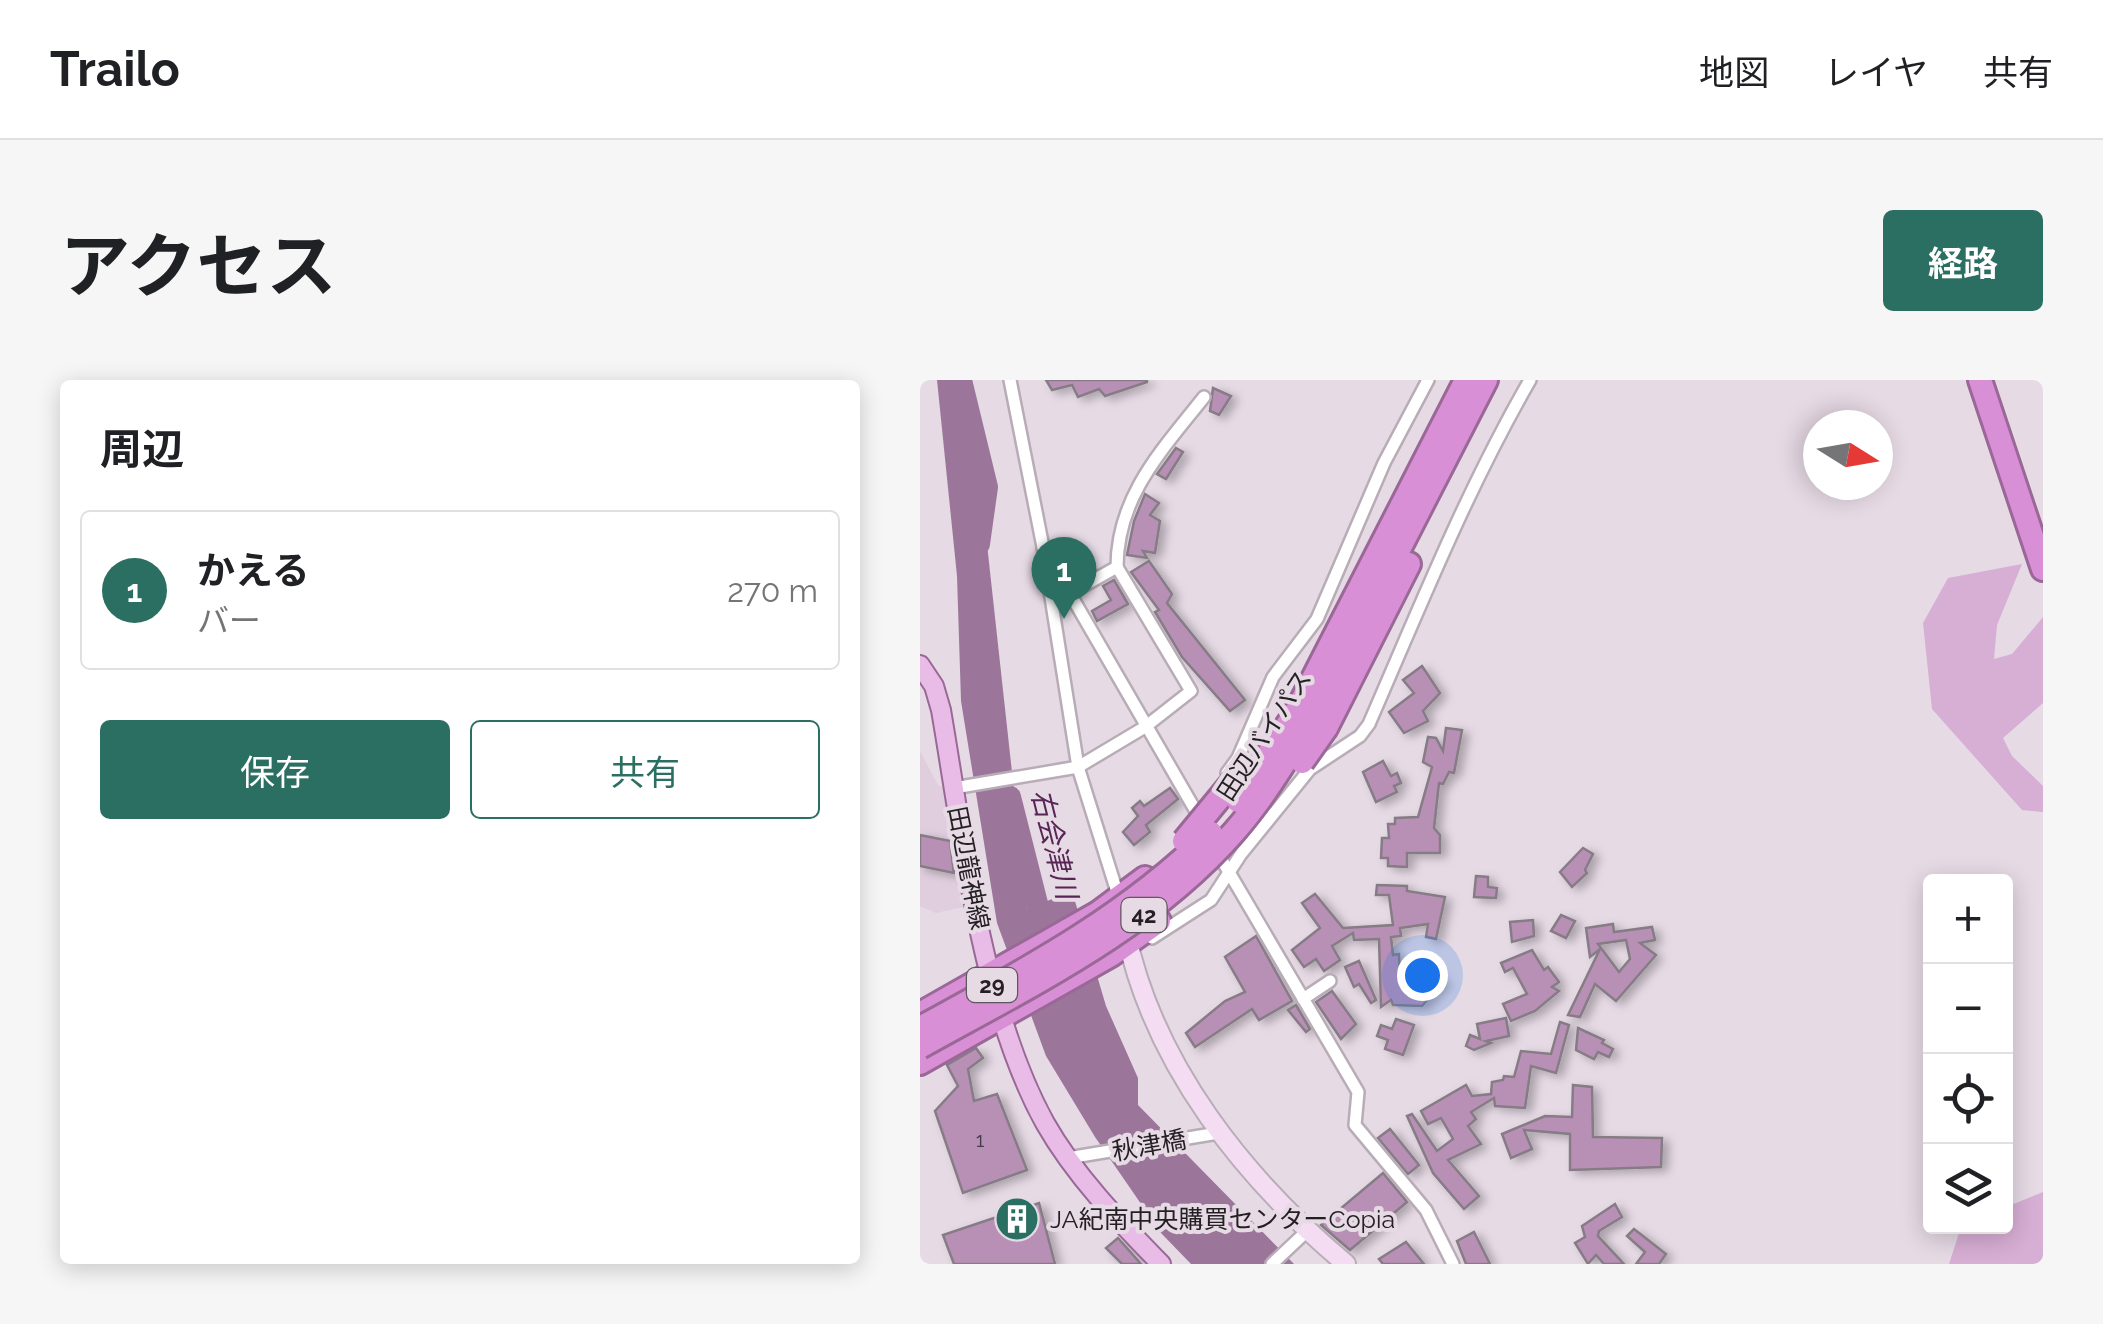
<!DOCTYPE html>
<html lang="ja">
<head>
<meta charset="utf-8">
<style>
	body { margin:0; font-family:Raleway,"Noto Sans JP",sans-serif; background:#f6f6f6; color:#202124 }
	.controls { position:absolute; right:30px; bottom:30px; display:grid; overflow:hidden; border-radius:10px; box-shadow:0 5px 25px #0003 }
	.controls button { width:90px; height:90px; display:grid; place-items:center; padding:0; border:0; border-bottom:2px solid #e0e0e0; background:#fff; color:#202124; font:50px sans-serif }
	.compass { position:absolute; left:883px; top:30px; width:90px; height:90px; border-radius:50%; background:#fff; box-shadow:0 5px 25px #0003; rotate:101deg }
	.you { position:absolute; left:502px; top:595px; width:35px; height:35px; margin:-25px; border:8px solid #fff; border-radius:50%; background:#1a73e8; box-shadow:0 0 0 15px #1a73e833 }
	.badge { display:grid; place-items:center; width:65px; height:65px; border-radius:50%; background:#2b6f62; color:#fff; font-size:32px; font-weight:700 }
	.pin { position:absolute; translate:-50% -82px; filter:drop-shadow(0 2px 5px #0008) }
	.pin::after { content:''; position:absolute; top:52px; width:35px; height:30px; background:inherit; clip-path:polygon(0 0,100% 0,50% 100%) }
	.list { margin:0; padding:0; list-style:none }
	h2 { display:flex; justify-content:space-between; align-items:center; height:130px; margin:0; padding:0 40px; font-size:42px }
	h2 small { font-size:32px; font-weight:400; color:#757577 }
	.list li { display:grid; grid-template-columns:65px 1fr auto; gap:30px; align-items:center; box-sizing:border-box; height:160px; margin:0 20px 20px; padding:0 20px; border:2px solid #e0e0e0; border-radius:10px }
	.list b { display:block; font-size:38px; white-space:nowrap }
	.list p { margin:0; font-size:32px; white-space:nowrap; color:#757577 }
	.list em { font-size:32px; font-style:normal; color:#757577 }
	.actions { display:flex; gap:20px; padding:30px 40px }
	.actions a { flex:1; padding:22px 0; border:2px solid #2b6f62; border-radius:10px; text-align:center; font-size:35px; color:#2b6f62 }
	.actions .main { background:#2b6f62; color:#fff }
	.icon { flex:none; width:55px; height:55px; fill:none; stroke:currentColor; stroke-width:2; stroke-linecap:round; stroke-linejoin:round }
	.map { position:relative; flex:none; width:1123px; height:884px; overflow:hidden; border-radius:10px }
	header { display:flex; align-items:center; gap:60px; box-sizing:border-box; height:140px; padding:0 50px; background:#fff; border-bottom:2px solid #e0e0e0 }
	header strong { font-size:48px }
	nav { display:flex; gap:55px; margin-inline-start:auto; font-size:35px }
	.intro { display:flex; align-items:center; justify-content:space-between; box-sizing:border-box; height:240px; padding:0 60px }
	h1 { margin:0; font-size:70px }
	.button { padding:25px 45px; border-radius:10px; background:#2b6f62; color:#fff; font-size:35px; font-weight:700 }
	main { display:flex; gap:60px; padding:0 60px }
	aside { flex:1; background:#fff; border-radius:10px; box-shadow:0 5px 25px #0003 }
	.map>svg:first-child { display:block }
</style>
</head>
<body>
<header>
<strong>Trailo</strong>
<nav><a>地図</a><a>レイヤ</a><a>共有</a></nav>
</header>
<div class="intro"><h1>アクセス</h1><a class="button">経路</a></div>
<main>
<aside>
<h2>周辺<small></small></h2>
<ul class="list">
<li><span class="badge">1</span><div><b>かえる</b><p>バー</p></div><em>270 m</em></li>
</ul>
<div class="actions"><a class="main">保存</a><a>共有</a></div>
</aside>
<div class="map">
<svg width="1123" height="884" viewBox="0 0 1123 884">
	<defs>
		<filter id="shadow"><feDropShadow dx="6" dy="3.5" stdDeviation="5" flood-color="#0004"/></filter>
	</defs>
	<rect width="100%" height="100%" fill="#e6dae5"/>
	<path fill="#e0cede" d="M0,371l18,34 10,5 15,117 -27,6 -16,-7z"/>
	<g fill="#d7aed4">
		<path d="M1102,184l-25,61 -3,34 18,-5 31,-37v86l-40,35 9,18 31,30v26l-21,-2 -90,-101 -9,-86 25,-45z"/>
		<path d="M1123,812v72h-94l12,-37 45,-1v-19z"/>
	</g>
	<path fill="#9c769a" d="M17,0h32l58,529 45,-18 34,115 32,72v27l156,159h-103l-30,-31 -66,-96 -49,-81 -49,-133 -36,-222 -4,-125z"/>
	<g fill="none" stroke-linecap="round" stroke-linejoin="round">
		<g stroke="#9c769a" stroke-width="22">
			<path d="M41,0l26,107 -8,57"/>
			<path d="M90,417l35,138"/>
		</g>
	</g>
	<g fill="#b890b6" stroke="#867c85" stroke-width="2.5" fill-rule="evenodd" filter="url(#shadow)">
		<path d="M126,0h101v2l-42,14 -6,-7 -21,8 -6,-12 -20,5z"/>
		<path d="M293,8l18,8 -12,19 -9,-4z"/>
		<path d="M256,68l7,4 -17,27 -9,-5z"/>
		<path d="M225,114l14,9 -9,12 10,6 -5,32 -12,-2 4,7 -20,-3 7,-34z"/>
		<path d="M229,181l23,33 -5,9 78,97 -15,11 -48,-54 -27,-45 4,-2 -28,-38z"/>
		<path d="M194,200l14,24 -31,17 -5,-10 19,-11 -8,-14z"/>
		<path d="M502,286l18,27 -17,18 5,10 -24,12 -15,-21 25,-19 -11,-13z"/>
		<path d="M526,348l16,2 -8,43 -5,-1 -6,12 -4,-1 -5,45 6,7v18h-33v14l-19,-1v-8h-7l1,-20h7l-1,-14h7v-6l23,-1 14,-50 -9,-5 5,-25 8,1 7,13z"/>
		<path d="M463,381l8,15 6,-3 4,10 -7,3 3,6 -21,10 -13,-30z"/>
		<path d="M250,408l8,11 -32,26 4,7 -16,13 -11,-13 15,-16 -6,-8 8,-7 4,5z"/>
		<path d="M0,455l30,6 4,32 -34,-7z"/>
		<path d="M663,468l10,6 -8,16 2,3 -15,14 -12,-15z"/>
		<path d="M556,496l12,1v10l9,1 -1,10 -22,-1z"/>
		<path d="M457,505l30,1v5l38,6 -9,42 -10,-2 2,-13 -28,4 1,8 -10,1 2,18 6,-1 1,25 18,-13 7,8 6,-5 13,13 -22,24 -29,-1 -2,-5 -10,7 -2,-68 -25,1 -1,-7 -21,13 8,14 -16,11 -8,-12 -12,8 -12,-17 28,-22 -18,-25 13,-9 28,34 50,-3 -4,-30h-13z"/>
		<path d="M641,535l14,6 -9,17 -15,-7z"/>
		<path d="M613,540l1,16 -22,6 -2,-20z"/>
		<path d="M693,544l1,8 38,-5 3,13 -15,3 16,12 -40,46 -21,-17 -15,33 -12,-2 32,-66 -10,8 -4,-29zM706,560l4,19 -11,13 -21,-28z"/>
		<path d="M336,556l36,65 -33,19 -7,-11 -57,38 -9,-14 39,-32 20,-9 -20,-35z"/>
		<path d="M612,570l12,20 4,-3 11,15 -7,5 7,4 -24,20 -24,10 -8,-17 24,-10 -14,-26 -8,4 -4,-9z"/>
		<path d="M439,581l17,39 -5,3 -12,-19 -5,3 -9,-20z"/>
		<path d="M412,611l24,33 -15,15 -25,-37z"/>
		<path d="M376,625l14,24 -4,3 -18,-22z"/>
		<path d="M586,638l3,18 -23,5 5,2 -17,7 -8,-4 4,-11 10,4 -3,-15z"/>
		<path d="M476,639l18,6 -11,30 -18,-6 3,-9 -11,-4 4,-11 11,4z"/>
		<path d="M640,642l9,3 -13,48 -25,-7 -6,42 -30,-2 -1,-8 -23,14 5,7 -8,7 13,18 -33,16 31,36 -15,13 -31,-36 -26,-57 5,-2 25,37 16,-12 -12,-21 -13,6 -7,-13 45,-26 6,11 19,-2 1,-12 11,-2 1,-4 10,1 7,-26 30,3z"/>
		<path d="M658,648l26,12 -2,3 11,6 -4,8 -11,-5 -4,7 -18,-9z"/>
		<path d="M56,668l7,10 -15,11 6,32 23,-7 30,76 -64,23 -28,-82 23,-25 -11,-21z"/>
		<path d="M653,705l19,2 1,50 69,1 -1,29 -91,3v-36l-46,-4 8,19 -21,9 -9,-24 43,-18 27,1z"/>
		<path d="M470,749l29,36 -11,9 -30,-36z"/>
		<path d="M463,793l24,29 -57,48 -29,-25z"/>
		<path d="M119,823l16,61h-101l-11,-29z"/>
		<path d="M695,824l7,13 -23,14 -1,5 26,28h-20l-8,-9 -8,9 -13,-21 10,-6 -3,-11z"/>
		<path d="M714,849l32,25 -7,10h-23l9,-12 -18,-16z"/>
		<path d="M554,852l16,32h-24l-9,-23z"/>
		<path d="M198,858l23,26h-19l-16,-16z"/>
		<path d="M486,862l18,22h-41l-4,-5z"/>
	</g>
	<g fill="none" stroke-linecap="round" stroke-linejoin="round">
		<defs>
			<g id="street">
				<path d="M90,0l33,167 35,220 40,128"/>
				<path d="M123,167l158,273"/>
				<path d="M149,214l48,-27c0,-71 46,-118 87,-170"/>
				<path d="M307,393l11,-15 35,-81 44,-58 67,-156 44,-83"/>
				<path d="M34,408l124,-21 67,-40 46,-36 -74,-124"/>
				<path d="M296,470l142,242 -3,33 71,85 27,54"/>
				<path d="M232,558l59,-38 30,-46 69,-85 50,-33 9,-12c51,-117 97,-233 161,-344"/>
				<path d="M383,619l27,-18"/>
				<path d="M148,778l150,-25"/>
				<path d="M352,884l35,-33"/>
			</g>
			<path id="secondary" d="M206,553c28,133 119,246 220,331"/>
			<path id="primary" d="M0,285l14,21 7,24c22,128 41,299 104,413 30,53 74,98 116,141"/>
			<g id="highway">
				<path d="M1060,0l63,189"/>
				<path d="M377,330l169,-330"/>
				<path d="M392,339l174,-339"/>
				<path d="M406,348l83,-164"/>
				<path d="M0,634l178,-101 47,-35"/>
				<path d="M0,683l191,-108 48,-34"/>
			</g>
		</defs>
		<use href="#street" stroke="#b8adb7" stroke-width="16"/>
		<use href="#secondary" stroke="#b8adb7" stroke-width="22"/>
		<use href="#primary" stroke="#996897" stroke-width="22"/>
		<use href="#highway" stroke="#996897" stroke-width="28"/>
		<use href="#street" stroke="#fff" stroke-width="11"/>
		<use href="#secondary" stroke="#f4ddf2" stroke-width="18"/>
		<use href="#primary" stroke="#e8bce6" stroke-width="18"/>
		<use href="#highway" stroke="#d98fd5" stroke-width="22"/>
		<defs>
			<g id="highway-bridge">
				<path d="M382,382l24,-34"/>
				<path d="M318,421l59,-91"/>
				<path d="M264,461l56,-68"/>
				<path d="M0,648c104,-57 205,-110 291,-195"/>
				<path d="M0,667c111,-62 229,-118 314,-215 30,-34 53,-74 78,-113"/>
			</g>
		</defs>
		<use href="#highway-bridge" stroke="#996897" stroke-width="28" stroke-linecap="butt"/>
		<use href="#highway-bridge" stroke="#d98fd5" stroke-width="22"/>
	</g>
	<defs>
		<symbol id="building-disc" viewBox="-11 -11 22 22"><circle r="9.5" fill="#2b6f62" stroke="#e6dae5"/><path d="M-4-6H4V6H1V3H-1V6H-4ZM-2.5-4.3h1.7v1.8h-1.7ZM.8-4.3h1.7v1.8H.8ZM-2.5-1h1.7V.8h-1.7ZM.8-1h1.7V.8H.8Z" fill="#fff"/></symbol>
	</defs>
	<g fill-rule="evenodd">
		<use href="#building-disc" x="72" y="814" width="50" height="50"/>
	</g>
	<g text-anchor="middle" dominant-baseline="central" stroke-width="8" stroke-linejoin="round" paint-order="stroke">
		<g font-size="20" fill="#483b48">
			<text x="60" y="760">1</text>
		</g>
		<g fill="#e6dae5" stroke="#5e575d" stroke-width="2.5">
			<rect x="201.5" y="518" width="45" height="34" rx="8"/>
			<rect x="47" y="588" width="50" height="34" rx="8"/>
		</g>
		<g font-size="22" font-weight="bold" fill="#231f23">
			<text x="224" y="535">42</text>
			<text x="72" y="605">29</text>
		</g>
		<g font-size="25" fill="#231f23" stroke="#e6dae5">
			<text transform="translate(344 355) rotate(-57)">田辺バイパス</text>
			<text transform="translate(49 488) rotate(79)">田辺龍神線</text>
			<text transform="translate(229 765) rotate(-10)">秋津橋</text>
		</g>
		<g font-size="25" fill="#231f23" stroke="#e6dae5" text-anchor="start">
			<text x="130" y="839">JA紀南中央購買センターCopia</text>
		</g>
		<g font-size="28" font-style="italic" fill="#572556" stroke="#e6dae5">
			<text transform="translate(134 464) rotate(76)">右会津川</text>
		</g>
	</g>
</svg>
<div class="controls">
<button>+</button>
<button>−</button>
<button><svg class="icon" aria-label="locate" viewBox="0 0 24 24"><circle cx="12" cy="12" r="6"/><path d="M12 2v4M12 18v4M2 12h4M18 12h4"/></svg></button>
<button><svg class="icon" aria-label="layers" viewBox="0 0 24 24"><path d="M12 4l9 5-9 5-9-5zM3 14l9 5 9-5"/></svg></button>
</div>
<svg class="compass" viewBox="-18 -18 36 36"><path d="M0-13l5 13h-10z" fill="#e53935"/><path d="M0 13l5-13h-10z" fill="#757577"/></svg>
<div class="you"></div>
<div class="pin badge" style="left:144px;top:239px">1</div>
</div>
</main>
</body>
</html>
